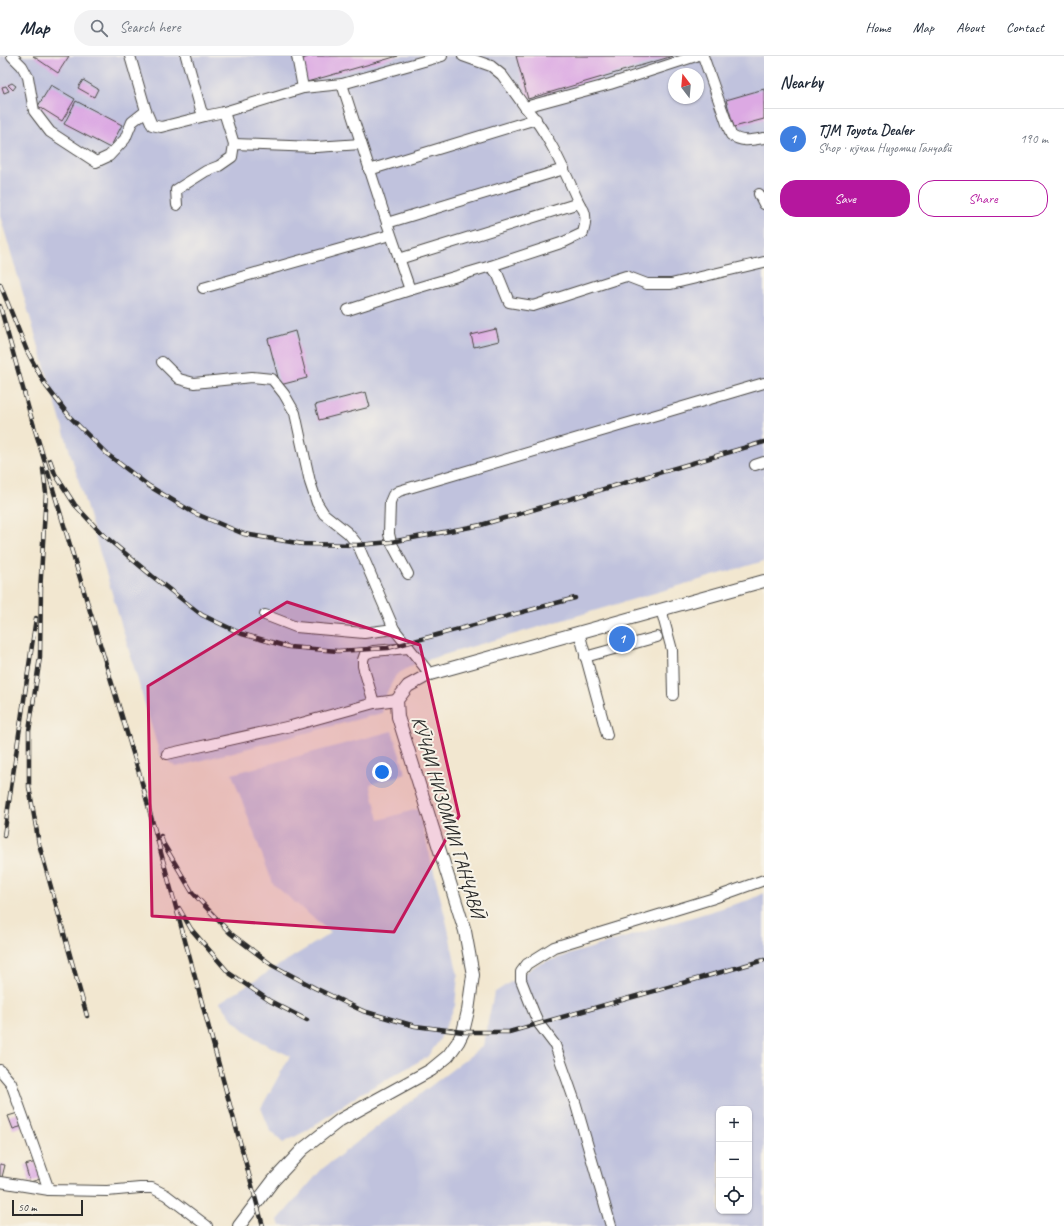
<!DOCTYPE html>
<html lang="en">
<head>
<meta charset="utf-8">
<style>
	body { margin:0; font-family:Caveat,sans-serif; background:#f2f2f3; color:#1f2937 }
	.controls { position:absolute; right:12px; bottom:12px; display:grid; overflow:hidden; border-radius:8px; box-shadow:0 1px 3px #0004 }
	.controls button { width:36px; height:36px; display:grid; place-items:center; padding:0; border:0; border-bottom:1px solid #e0e1e3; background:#fff; color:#1f2937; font:20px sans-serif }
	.compass { position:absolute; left:668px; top:12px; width:36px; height:36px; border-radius:50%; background:#fff; box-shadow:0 1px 3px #0004; rotate:344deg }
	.scale { position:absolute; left:12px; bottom:10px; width:71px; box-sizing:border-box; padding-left:4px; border:2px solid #2b2b2b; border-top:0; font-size:11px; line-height:14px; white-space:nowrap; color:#2b2b2b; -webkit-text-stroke:3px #f7f3e8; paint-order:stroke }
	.you { position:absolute; left:382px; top:716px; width:14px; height:14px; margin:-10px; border:3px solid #fff; border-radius:50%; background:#1a73e8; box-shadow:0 0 0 6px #1a73e833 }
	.badge { display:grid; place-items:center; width:26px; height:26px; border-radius:50%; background:#b5179e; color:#fff; font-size:13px; font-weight:700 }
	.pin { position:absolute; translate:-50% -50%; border:2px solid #fff; box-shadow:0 1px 4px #0006 }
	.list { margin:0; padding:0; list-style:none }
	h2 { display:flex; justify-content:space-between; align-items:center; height:52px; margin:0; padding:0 16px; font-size:17px }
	h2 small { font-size:13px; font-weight:400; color:#747a83 }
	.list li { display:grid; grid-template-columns:26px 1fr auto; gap:12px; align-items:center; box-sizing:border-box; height:60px; padding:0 16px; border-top:1px solid #e0e1e3 }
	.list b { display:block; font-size:15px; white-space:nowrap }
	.list p { margin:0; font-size:13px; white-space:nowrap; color:#747a83 }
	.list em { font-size:13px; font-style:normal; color:#747a83 }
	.actions { display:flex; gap:8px; padding:12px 16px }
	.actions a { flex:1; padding:9px 0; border:1px solid #b5179e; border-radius:16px; text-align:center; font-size:14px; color:#b5179e }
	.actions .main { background:#b5179e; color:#fff }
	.icon { flex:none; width:22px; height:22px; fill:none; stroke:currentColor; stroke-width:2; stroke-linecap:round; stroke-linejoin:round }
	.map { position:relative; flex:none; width:764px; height:1170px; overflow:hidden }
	header { display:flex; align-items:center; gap:24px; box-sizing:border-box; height:56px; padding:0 20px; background:#fff; border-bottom:1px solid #e0e1e3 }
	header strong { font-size:19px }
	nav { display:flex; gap:22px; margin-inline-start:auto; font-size:14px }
	.search { width:280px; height:36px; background:#f2f2f3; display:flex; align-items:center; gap:10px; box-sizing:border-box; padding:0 14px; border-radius:22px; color:#747a83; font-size:15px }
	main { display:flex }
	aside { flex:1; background:#fff }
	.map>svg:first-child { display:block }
</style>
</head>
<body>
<header>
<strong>Map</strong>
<div class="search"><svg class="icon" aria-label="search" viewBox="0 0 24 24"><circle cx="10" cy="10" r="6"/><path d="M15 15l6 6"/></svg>Search here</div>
<nav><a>Home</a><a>Map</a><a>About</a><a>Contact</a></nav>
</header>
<main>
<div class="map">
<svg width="764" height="1170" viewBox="0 0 764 1170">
	<rect width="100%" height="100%" fill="#f7f3e8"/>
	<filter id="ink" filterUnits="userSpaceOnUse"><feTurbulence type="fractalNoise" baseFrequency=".025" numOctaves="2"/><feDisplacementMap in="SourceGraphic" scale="8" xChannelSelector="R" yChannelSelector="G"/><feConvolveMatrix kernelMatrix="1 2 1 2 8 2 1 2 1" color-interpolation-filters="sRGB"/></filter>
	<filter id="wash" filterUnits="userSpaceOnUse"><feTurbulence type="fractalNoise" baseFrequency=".012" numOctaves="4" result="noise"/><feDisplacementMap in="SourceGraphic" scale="16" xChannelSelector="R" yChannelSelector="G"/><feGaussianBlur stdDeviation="0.9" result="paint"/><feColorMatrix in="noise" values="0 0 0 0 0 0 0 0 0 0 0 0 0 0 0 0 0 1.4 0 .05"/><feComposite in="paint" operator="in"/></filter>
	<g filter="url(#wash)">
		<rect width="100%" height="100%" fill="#f2e7d0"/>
		<g fill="#c0c2dd" fill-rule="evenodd">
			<path d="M0,0h764v505l-348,102 -20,12 -9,17 -5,21 -206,54 -16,-12 -160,-539zM674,18h24v24h-24z"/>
			<path d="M392,675l14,43 -36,10 9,36 39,-11 29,115 11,52 -3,30 -16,35 -12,16 -67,37 -54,37 -23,12 -13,-13 -9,-22 29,-52 -35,-17 -21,-18 -14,-19 111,-69 -58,-49 -41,-110z"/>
			<path d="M764,837v333h-484l-2,-6 44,-51 161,-123 11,-53 44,-29 214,-65zM719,1053h30v102h-30z"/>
		</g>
		<g id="blocks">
			<g fill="#dca9e3">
				<path d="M33,0h36l-11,17z"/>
				<path d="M308,0h90l-91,26 -7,-22 8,-3z"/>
				<path d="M516,0h157l-145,43z"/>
				<path d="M83,24l15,9 -4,8 -16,-9z"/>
				<path d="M12,27l4,3 -3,4 -5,-5z"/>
				<path d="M51,29l24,14 -13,22 -24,-15z"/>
				<path d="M6,30l3,5 -5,2 -2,-6z"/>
				<path d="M764,33v30l-30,8 -8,-27z"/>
				<path d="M76,45l46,24 -12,23 -46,-24z"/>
				<path d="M496,273l3,12 -25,6 -3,-12z"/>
				<path d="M295,275l12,47 -27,7 -12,-46z"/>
				<path d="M366,336l4,15 -51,13 -4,-15z"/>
				<path d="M18,1057l5,13 -10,3 -5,-13z"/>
				<path d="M36,1106l5,17 -11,3 -5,-17z"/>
				<path d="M0,1108l5,1 -3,12h-2z"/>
			</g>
		</g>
	</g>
	<g filter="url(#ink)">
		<use href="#blocks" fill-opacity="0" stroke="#494744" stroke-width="1"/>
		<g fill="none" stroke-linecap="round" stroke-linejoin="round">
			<defs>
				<g id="minor">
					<path d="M12,0l10,10 6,11 6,34 16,21 46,30 13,-6 16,-17 7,-17 14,-11"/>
					<path d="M130,0l16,55 6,14 9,2 44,-11"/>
					<path d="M186,0l15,54 4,6 19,-4 79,-24 39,-4 100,-28"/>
					<path d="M297,0l6,32"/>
					<path d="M463,0l28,10 11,9 23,32 85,-23 86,-28"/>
					<path d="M703,0l28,79c11,8 21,5 33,3"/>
					<path d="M342,28l45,139 23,67 81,-24 7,9 11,27 24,4 93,-30 21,8h24l93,-22"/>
					<path d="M234,88l82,3 45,-3"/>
					<path d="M369,114l167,-51"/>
					<path d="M759,138l5,10"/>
					<path d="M177,149l-1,-15 30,-19 13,-5 13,-9 2,-13 -10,-32"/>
					<path d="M387,167l177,-54"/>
					<path d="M399,203l180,-56"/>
					<path d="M491,210l73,-24 19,-9c2,-7 4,-15 1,-22 -1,-3 -5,-6 -6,-10 -15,-33 -29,-67 -53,-94"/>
					<path d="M203,232l187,-53"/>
					<path d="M348,254l62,-20"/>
					<path d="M162,306l17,17 15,4 58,-6 20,2 12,15 11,19 15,69 7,21 7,11 24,19 10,12 36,84 36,45"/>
					<path d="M755,409l9,-3"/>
					<path d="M408,518l-17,-32 -2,-8 1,-32 3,-7 6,-4 365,-108"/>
					<path d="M661,553l11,41 1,45"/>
					<path d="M265,559l31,12 68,6 30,-4"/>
					<path d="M579,576l28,103"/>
					<path d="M585,601l72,-20"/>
					<path d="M374,647l-11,-37v-6l2,-6 8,-3 36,-3"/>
					<path d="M167,698l124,-28 83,-23 23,-3"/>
					<path d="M0,1014l11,13 38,107"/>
					<path d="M0,1126l49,8 58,1 33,-3h12l14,7 41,31"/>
					<path d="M611,1170l-35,-121 -21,-60 -16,-21 -5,-11 -13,-33v-8l6,-8 27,-17 157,-48 53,-19"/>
				</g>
				<path id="major" d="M239,1170l34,-45 30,-32 37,-29 91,-50 17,-14 10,-14 5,-10 5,-21 5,-36 -8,-44 -67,-214 -1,-17 11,-14 22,-12 334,-93"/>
			</defs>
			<use href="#minor" stroke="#494744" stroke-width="12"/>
			<use href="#major" stroke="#494744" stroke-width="14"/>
			<use href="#minor" stroke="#fff" stroke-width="10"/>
			<use href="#major" stroke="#fff" stroke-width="12"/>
			<defs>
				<g id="rail">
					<path d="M0,228l27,67 19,35 24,31 37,37 42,32 45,27 50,21 59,10 55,1 33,-3 90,-17 283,-83"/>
					<path d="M0,250l29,104 111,366 123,450"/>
					<path d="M50,404l5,14 20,31 26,28 51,43 50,39 40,19 47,13 49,4 50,-3 187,-50"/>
					<path d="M41,531l-1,70 -11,74v56l10,57 48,172"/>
					<path d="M40,536l6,-99 -3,-24"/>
					<path d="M4,780l32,-218"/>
					<path d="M161,780l2,7 29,49 38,41 42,32 43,23 48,23 52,15 48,6h46l255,-72"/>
					<path d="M179,852l12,21 38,44 41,28 37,19"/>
				</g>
			</defs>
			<use href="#rail" stroke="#2b2b2b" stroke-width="4.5"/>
			<use href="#rail" stroke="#f7f3e8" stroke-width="3" stroke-dasharray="9" stroke-linecap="butt"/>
		</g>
	</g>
	<path fill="#c2185b" fill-opacity="0.2" stroke="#c2185b" stroke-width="3" stroke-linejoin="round" d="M287,546l133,43 39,171 -65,116 -242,-16 -4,-230z"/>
	<g text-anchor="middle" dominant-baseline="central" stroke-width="4" stroke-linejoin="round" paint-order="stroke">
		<g font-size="19" fill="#2b2b2b" stroke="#f7f3e8">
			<text transform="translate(448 761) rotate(73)">КӮЧАИ НИЗОМИИ ГАНҶАВӢ</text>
		</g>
	</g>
</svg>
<div class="controls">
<button>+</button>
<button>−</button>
<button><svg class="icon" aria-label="locate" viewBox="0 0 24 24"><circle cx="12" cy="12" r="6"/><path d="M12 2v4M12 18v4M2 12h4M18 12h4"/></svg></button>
</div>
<svg class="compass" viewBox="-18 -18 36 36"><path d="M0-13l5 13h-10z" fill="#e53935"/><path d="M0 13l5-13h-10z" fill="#747a83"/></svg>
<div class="scale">50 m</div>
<div class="you"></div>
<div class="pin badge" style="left:622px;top:583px;background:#3f7fe0">1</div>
</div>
<aside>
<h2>Nearby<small></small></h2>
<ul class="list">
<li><span class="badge" style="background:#3f7fe0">1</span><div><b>TJM Toyota Dealer</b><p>Shop · кӯчаи Низомии Ганҷавӣ</p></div><em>190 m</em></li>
</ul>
<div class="actions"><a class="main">Save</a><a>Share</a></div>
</aside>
</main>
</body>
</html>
